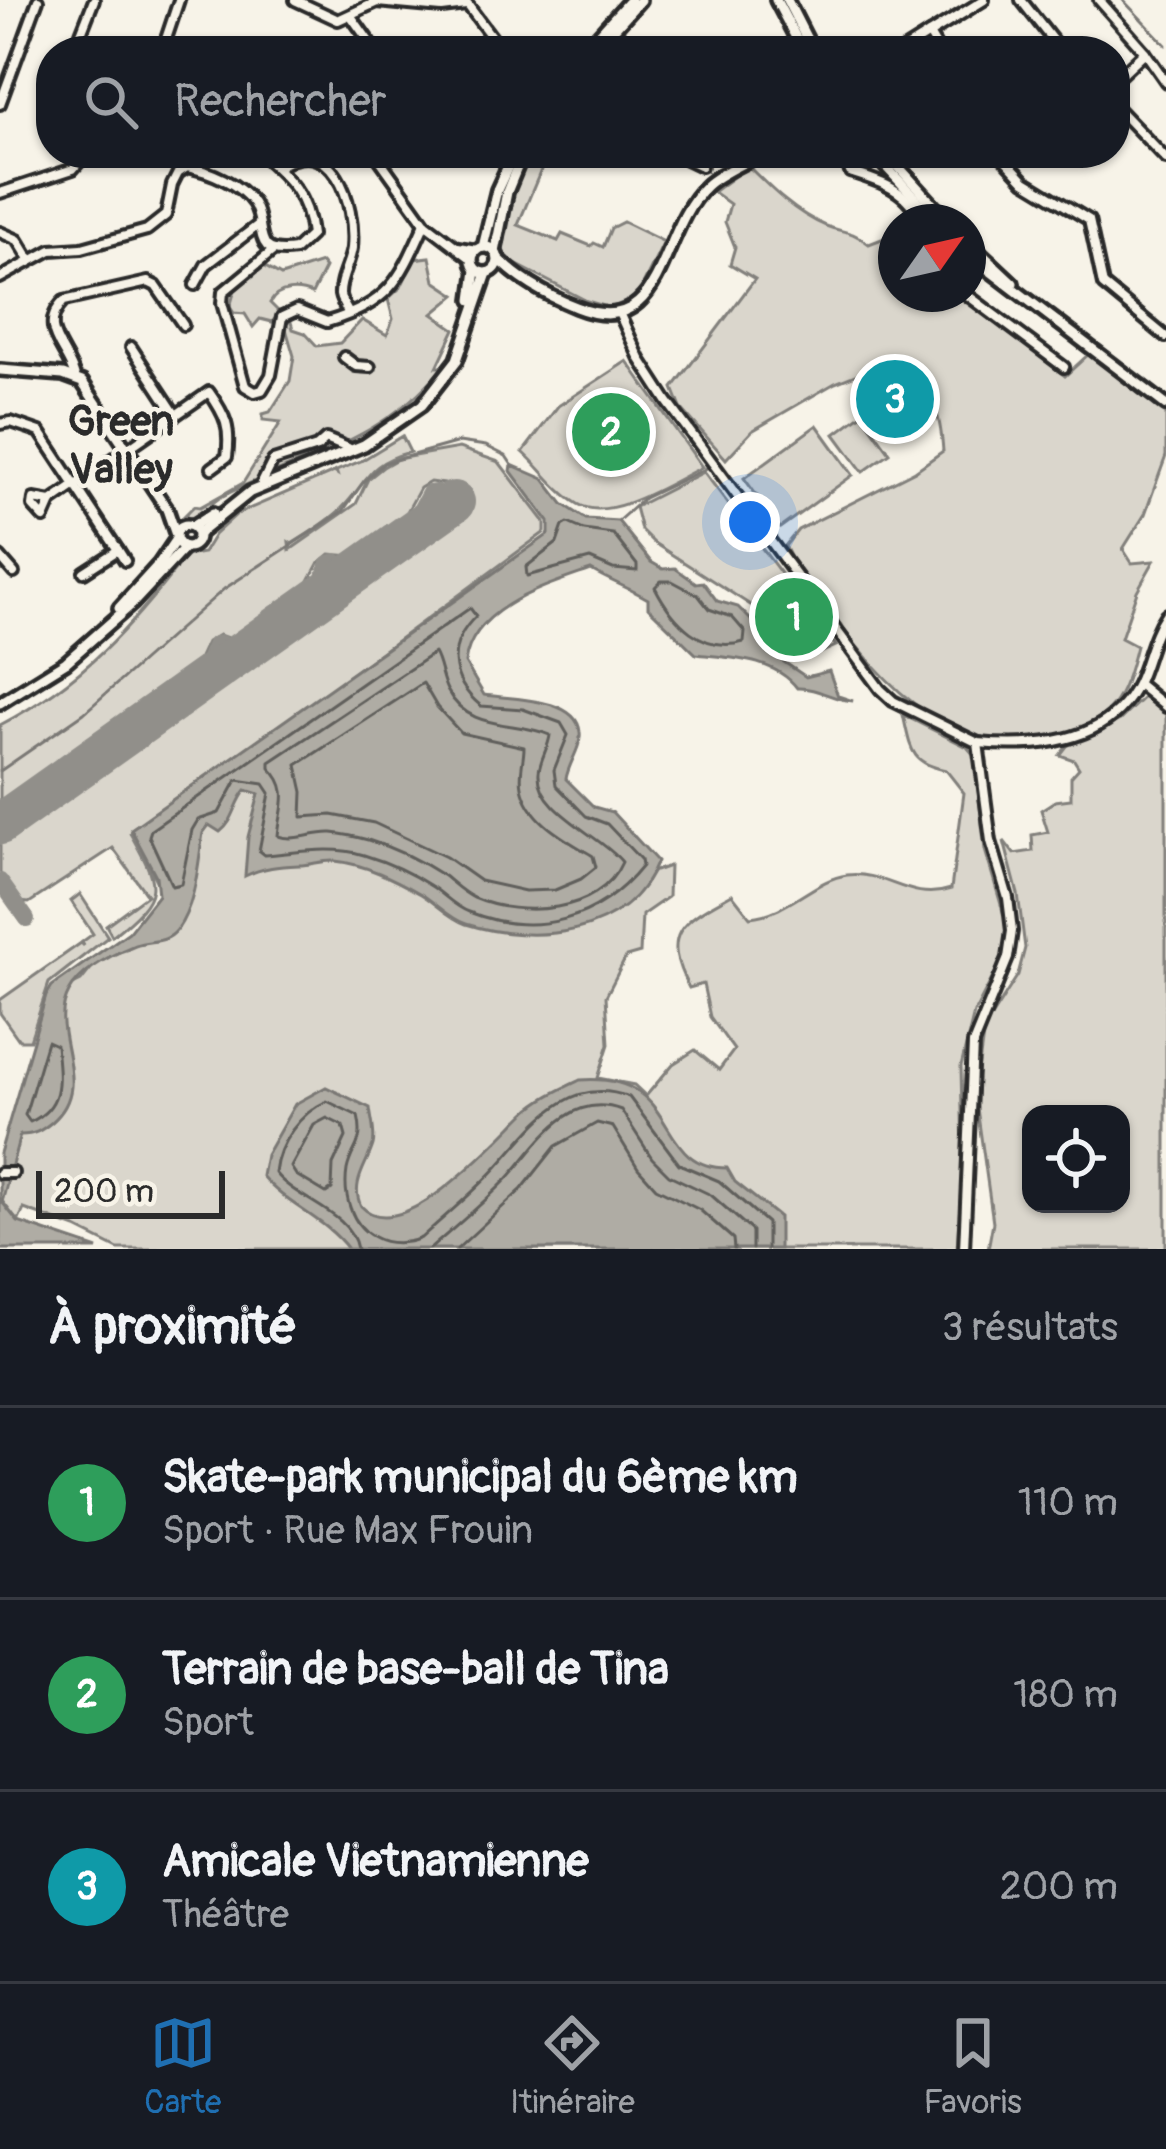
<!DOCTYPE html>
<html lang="fr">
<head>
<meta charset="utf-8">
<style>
	body { margin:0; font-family:Pangolin,sans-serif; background:#242831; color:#f1f3f6 }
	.controls { position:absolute; right:36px; bottom:36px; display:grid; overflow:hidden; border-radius:24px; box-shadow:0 3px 9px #0004 }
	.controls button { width:108px; height:108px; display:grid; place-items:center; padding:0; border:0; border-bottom:3px solid #363941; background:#171b24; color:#f1f3f6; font:60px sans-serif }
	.compass { position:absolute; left:878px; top:204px; width:108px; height:108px; border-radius:50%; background:#171b24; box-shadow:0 3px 9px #0004; rotate:56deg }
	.scale { position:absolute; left:36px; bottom:30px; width:189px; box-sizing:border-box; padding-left:12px; border:6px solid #2b2b2b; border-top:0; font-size:33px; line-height:42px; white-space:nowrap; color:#2b2b2b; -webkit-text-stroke:9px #f7f3e8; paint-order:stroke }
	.you { position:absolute; left:750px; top:522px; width:42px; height:42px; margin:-30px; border:9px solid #fff; border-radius:50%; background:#1a73e8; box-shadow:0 0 0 18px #1a73e833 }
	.badge { display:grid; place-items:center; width:78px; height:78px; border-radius:50%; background:#1f6fb2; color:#fff; font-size:39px; font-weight:700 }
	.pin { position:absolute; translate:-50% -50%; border:6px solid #fff; box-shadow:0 3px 12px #0006 }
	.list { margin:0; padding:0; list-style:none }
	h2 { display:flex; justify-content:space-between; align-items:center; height:156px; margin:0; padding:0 48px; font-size:51px }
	h2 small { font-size:39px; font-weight:400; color:#9ea1a6 }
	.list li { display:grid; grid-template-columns:78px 1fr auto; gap:36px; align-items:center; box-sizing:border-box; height:192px; padding:0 48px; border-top:3px solid #363941 }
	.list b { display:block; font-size:45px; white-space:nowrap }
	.list p { margin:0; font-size:39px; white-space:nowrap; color:#9ea1a6 }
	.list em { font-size:39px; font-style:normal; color:#9ea1a6 }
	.icon { flex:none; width:66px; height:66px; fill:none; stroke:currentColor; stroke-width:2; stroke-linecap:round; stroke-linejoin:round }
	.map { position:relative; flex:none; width:1166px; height:1249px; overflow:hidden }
	.search { position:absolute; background:#171b24; box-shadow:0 3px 9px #0004; left:36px; right:36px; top:36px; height:132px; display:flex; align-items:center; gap:30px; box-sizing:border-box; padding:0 42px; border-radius:48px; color:#9ea1a6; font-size:45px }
	.sheet { height:732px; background:#171b24 }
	nav { display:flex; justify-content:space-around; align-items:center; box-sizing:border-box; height:168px; border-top:3px solid #363941; background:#171b24; font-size:33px; color:#9ea1a6 }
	nav a { display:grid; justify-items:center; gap:6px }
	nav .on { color:#1f6fb2 }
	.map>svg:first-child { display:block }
</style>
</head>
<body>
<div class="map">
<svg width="1166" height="1249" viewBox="0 0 1166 1249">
	<rect width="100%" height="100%" fill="#f7f3e8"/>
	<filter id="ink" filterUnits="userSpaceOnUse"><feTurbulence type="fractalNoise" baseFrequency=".00833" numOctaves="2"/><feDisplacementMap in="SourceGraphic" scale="24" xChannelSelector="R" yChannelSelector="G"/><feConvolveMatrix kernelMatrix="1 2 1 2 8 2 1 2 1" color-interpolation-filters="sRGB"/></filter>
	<g filter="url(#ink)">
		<g fill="#dad6cc" stroke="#82807c" stroke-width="3" fill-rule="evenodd">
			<path d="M529,153l17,5 -28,67 40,16 4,-7 29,12 3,-3 9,4 8,-19 12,-6 41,20 -27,55 -26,11 -24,-7 -85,-44 11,-65z"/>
			<path d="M748,166c23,23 47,47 78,60 20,8 21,2 43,18l18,-7 9,7v50h64l105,82 25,-23 76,61v42l-21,58 -22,35 9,14 22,-2 -17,30 -16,47 15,8c-14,55 -22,74 -79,89 -128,35 -202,-91 -266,-177l-6,-12 13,-16 117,-59 28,-20c-3,-42 -9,-53 -39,-82l-29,-2 -40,16 -83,48 -26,28 -45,-51 -8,-20 82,-109 -25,-15 5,-17 -10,-25 5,-18 -17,-12z"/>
			<path d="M430,257l5,24 21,14 -23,19 22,15 -18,38h6c-63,77 -138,87 -220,129 -10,5 -19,16 -29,23h-13l13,-13 6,1 43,-24 38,-61 -18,-2v-6l7,-2 20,-31 4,-25 -10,-34h7l2,7 12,4 12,13 23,-3 22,-23 25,15 6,-16 -5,-20 13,-12 13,-28z"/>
			<path d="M321,263l4,5 -13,26c-14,-6 -34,-6 -42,9l10,10 -8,9 -12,-3 -7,8 -8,-13 -11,-1 -4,-6 6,-21 26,-21 19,11z"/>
			<path d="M627,361l75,106c-30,15 -93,56 -124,37 -21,-12 -37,-36 -55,-52l35,-46z"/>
			<path d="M862,414l28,39 -27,19 -28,-38z"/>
			<path d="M817,425l36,50 -73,53 -36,-50z"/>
			<path d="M402,436l8,16c-45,12 -41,29 -68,56 -14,14 -33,25 -50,36l-3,-2 1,8 66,-46 12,-25 15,-12 14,-8 62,-11 40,14 46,60v10l-251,184 341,177 17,-21 17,-6 -1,31 -26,18 -2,38 -14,4 -20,39 3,48 -11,34 36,7 12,11 27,-32 22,-14 24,20 15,-20 -24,-33 -7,-33 -14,4c-31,-58 -3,-68 43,-94l18,23c39,-3 64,-38 97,-42 38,-5 62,28 104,14l13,-96 -18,-23c-37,-7 -35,-22 -43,-55l64,32 7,8 11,95 22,75 -5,35 -28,53 -13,54 2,89 -6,93h-839l-42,-21 -52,-19 -6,13 -16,-21 49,-205 30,-15 12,-15 17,-11 16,-5 43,-51 -11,-14 -26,-55 -2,3c30,54 34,62 -18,103l-6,-11 41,-30 -34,-47 -84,55 -9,-1 -20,-29v-31l465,-331 -21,-27 -14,-2 -10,6 -16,29 -52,39 -22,-2 -12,10 -13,24 -72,52 -14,-5 -12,7 -12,26 -195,137v-80c83,-43 130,-97 186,-169l17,-3 11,-18 23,-21 97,-42 3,2 -1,-3 25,-10z"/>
			<path d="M704,472l132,174 -25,11 -38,-24 -21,-27 -98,-63 -13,-13 -6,-23z"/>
			<path d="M1147,694l19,15v540h-178l5,-27 -18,-128 9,-66 34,-53 7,-27 -7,-54 -14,-53 10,13 19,-3 -1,-16 16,-3 -7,-22 14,-9 16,-2v-22l8,-9 -5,-8 -14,-5 7,-9 53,-26zM1031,1114h90v90h-90z"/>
			<path d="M80,894l28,43 -59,46 -19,57h-11l-19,-27v-13l81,-57 3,3 -2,-4 11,-8 -22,-33z"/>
		</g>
		<g fill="#afaca4" stroke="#7a7874" stroke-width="3">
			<path d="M512,465l32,14 19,25 23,15 32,2 33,41 12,7 12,-1 21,15 7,-1 14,19 21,6 21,21 -2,9 24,23 25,17 23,-6 9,25 15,5c-21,-1 -35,-14 -56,-13 -23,-30 -67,-30 -101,-34l-48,-47v-8c-19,-11 -38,-18 -57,-29 -45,16 -119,37 -126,93l19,32c25,4 93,2 96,37 2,15 -12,32 -14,47l28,28 18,5 45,49c-29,77 -124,84 -191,63 -16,-5 -30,-21 -45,-30 -27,-15 -56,-30 -86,-33 -12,-1 -24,4 -36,4 -20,1 -36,2 -54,11l3,-39 11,-43 -13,-4c-11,13 -12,32 -26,42l-11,-7 -6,8c-5,31 -7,71 -26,97 -12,15 -27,9 -42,15 -22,9 -54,25 -66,47 -23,41 28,91 -17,130 -11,9 -18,13 -32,13l-18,67 16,20 80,27h-98v-96l46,-157 6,-10 77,-54 29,-37 -2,-19 -25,-47 418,-295v-12l-38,-51z"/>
			<path d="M580,1080c103,-8 71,88 147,88l8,14 44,35v32h-431c-23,-31 -61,-43 -86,-73l4,-21 29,-51 31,-17 44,21c1,11 6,26 3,37 -6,20 -23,39 -12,61 40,43 135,-65 164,-93 16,-15 36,-24 55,-33z"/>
		</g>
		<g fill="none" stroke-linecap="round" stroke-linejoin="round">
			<g stroke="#605f5b" stroke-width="3">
				<path d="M568,523l16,7 29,4 24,31v6l-24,-2 -23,-10 -63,17 -1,-9 31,-24 6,-17z"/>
				<path d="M661,581h11l26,14 11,14 23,8 13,15 -1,10c-42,12 -71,-20 -89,-55z"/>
				<path d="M470,608l6,8c-30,29 -27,64 5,90l42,3 38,14 7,12 -14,35 2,15 30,31 21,8 34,36 1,6c-44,55 -107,72 -173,46 -14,-5 -25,-18 -38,-26 -20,-13 -44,-24 -67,-31 -33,-10 -67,-2 -100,0l-5,-4 11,-58 -6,-9 -27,-4 -18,33 -21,7 -6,10 -11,54 -9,2 -23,-50 2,-6z"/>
				<path d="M434,653c6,10 7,25 13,37 22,42 66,30 103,45 -1,12 -10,24 -11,37 -3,39 62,63 83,90 -22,52 -102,56 -148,36 -11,-5 -21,-15 -30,-22 -23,-15 -50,-28 -76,-36 -11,-3 -25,-6 -36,-7 -19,-1 -36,9 -54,3 2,-27 15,-46 -8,-68v-6z"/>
				<path d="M423,683l14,24 24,26 63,14c0,13 -5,26 -2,40 7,35 45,53 71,69l3,11 -15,12 -26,11 -30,1 -45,-10 -34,-24 -72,-34 -42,-8 -30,2 1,-25 -6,-27z"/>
				<path d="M47,1041l9,4c3,33 9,61 -26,77l-5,-7z"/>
				<path d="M327,1118l16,8 3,11 -13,28 -1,24 -6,4 -30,-18 -5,-8 23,-42z"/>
				<path d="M357,1249c-6,-37 -60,-48 -82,-76 3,-30 25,-60 52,-72l31,15c7,29 -6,30 -11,54 -4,25 4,55 27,67 14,8 33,7 47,1 26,-24 54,-46 77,-72 36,-39 69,-92 131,-69l50,67 40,17 48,42v26"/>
				<path d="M430,1249c26,-23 54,-46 78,-71 30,-33 60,-88 113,-68l31,48 17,17 42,20 41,36v18"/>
				<path d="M457,1249l65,-60 34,-43 41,-23 16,4 25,41 18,20 44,22 33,29 1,10"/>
			</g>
			<g stroke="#7a7874" stroke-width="3">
				<path d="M1123,0l43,45"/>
				<path d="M618,521l26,-23 63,-30"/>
				<path d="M0,771l84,-58 140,-124 119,-78 21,-30 20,-18 75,-21 27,4 20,10 6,9"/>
			</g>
			<g stroke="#918f8a" stroke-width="16">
				<path d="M406,536l23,-43 7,-1 9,6v11l-6,8 -10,2"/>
				<path d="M312,603l17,-40 6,-2 9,5 4,10 -5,9 -10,3"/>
				<path d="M198,684l17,-40 5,-1 10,5 3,10 -4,8 -11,4"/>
				<path d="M0,881l27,38"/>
			</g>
			<path stroke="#918f8a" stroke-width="42" d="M0,824l454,-322"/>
			<defs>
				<g id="minor">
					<path d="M295,0l43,20 39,-18 65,6 24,-3"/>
					<path d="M464,0l38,51"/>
					<path d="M1021,0l40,51"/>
					<path d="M1099,0l46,52 -30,28"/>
					<path d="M351,16l25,35"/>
					<path d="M929,34l55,-34"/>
					<path d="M74,51l20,-51"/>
					<path d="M162,51l17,-51"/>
					<path d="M902,51l27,-17 10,17"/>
					<path d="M1145,52l21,30"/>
					<path d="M0,104l38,-104"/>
					<path d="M1115,106l51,53"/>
					<path d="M375,153l50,70 47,36"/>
					<path d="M674,153l27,13"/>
					<path d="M844,153l6,19c29,9 60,18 70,50"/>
					<path d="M999,153l26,28 64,39 14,65 63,52"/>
					<path d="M277,168c56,-39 79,36 75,80 -2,15 -13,32 -12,47 1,6 5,12 8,17"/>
					<path d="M0,193l73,-24 14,-16"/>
					<path d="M0,232l18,8 12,20"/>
					<path d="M458,247l19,3"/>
					<path d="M274,250l-51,42 -1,11 23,83 10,6 7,-2 9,-15 11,-58 15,-7 30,12c64,-20 72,-41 98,-99"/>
					<path d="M0,278l51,-28 31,-2 65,-18 19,-15 6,-30 6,-12 9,-6c23,4 53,17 66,36 15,23 -4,54 42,47l16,-15c-4,-40 -22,-56 -51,-82"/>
					<path d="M195,285l11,-20 51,-39"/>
					<path d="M966,294l98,73"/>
					<path d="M620,315l20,44 27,42 213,288 13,12 85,42 13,98 17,57 4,33 -4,27 -35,86 -9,205"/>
					<path d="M131,347l44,67"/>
					<path d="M344,357l12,9 14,1"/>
					<path d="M75,377c-7,-28 -39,-48 -11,-76l84,-19 8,4 27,39"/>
					<path d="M0,424l11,-2 29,10 78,118 -34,22"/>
					<path d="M262,483l11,-22 44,-14 9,-8 22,9"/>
					<path d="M51,502l-7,16 -11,-12 1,-7 17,3 158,-110c17,24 22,36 18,65l-15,11"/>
					<path d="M118,550l7,11"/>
					<path d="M0,557l14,16"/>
					<path d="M1138,684l28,23"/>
					<path d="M978,743c56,5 131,1 159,-59 11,-23 14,-48 29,-70"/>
					<path d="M0,1173h13"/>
				</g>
				<g id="major">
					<path d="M776,0l27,51"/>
					<path d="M787,0l26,51"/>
					<path d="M584,51l46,-51"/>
					<path d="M594,51l46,-51"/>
					<path d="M873,153l65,69"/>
					<path d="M886,153l63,69"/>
					<path d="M968,241l45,42"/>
					<path d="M483,247l14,-57 17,-37"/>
					<circle cx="485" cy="260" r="13"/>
					<path d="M495,252l12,-60 16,-39"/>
					<path d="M968,254l198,151"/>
					<path d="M498,258c21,22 50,38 78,49 90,36 82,-76 130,-121 15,-14 38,-22 55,-33"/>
					<path d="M472,300l4,-30"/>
					<path d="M0,370l63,5 19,7 85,127 9,26"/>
					<circle cx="187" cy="536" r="11"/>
					<path d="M193,526l20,-13"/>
					<path d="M198,534l52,-42 114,-47 58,-40 35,-45 30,-87"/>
					<path d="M119,608l40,-44 17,-25"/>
					<path d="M0,703l66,-41 66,-58 53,-57"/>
				</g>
			</defs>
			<use href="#minor" stroke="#2b2b2b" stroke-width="16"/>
			<use href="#major" stroke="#2b2b2b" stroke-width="18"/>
			<use href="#minor" stroke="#f7f3e8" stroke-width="8"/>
			<use href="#major" stroke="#f7f3e8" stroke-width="9"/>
		</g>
	</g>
	<g text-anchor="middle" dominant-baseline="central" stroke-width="9" stroke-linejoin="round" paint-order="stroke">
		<g font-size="42" font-weight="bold" fill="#2b2b2b" stroke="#f7f3e8">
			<text x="121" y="422">Green<tspan x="121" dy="48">Valley</tspan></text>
		</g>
	</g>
</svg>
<div class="controls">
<button><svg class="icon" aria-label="locate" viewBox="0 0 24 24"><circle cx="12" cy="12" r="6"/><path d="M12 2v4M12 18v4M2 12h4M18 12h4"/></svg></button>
</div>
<svg class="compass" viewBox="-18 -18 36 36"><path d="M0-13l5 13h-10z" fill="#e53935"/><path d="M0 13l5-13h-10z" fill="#9ea1a6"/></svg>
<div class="scale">200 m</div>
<div class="you"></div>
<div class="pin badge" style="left:794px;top:617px;background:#2e9e5b">1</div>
<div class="pin badge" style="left:611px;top:432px;background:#2e9e5b">2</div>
<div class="pin badge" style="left:895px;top:399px;background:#0f9aa8">3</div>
<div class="search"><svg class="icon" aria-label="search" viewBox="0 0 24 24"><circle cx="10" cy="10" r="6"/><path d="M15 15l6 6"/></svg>Rechercher</div>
</div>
<section class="sheet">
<h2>À proximité<small>3 résultats</small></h2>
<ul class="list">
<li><span class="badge" style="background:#2e9e5b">1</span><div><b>Skate-park municipal du 6ème km</b><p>Sport · Rue Max Frouin</p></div><em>110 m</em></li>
<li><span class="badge" style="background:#2e9e5b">2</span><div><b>Terrain de base-ball de Tina</b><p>Sport</p></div><em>180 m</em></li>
<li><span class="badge" style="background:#0f9aa8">3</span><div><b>Amicale Vietnamienne</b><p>Théâtre</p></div><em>200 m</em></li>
</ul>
</section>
<nav>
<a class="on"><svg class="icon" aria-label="map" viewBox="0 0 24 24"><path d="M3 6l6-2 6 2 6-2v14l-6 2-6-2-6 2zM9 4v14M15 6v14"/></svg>Carte</a>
<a><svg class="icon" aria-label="directions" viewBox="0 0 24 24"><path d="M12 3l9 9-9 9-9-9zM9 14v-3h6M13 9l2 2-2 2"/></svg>Itinéraire</a>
<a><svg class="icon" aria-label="saved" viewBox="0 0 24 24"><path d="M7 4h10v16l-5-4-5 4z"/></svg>Favoris</a>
</nav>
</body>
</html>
